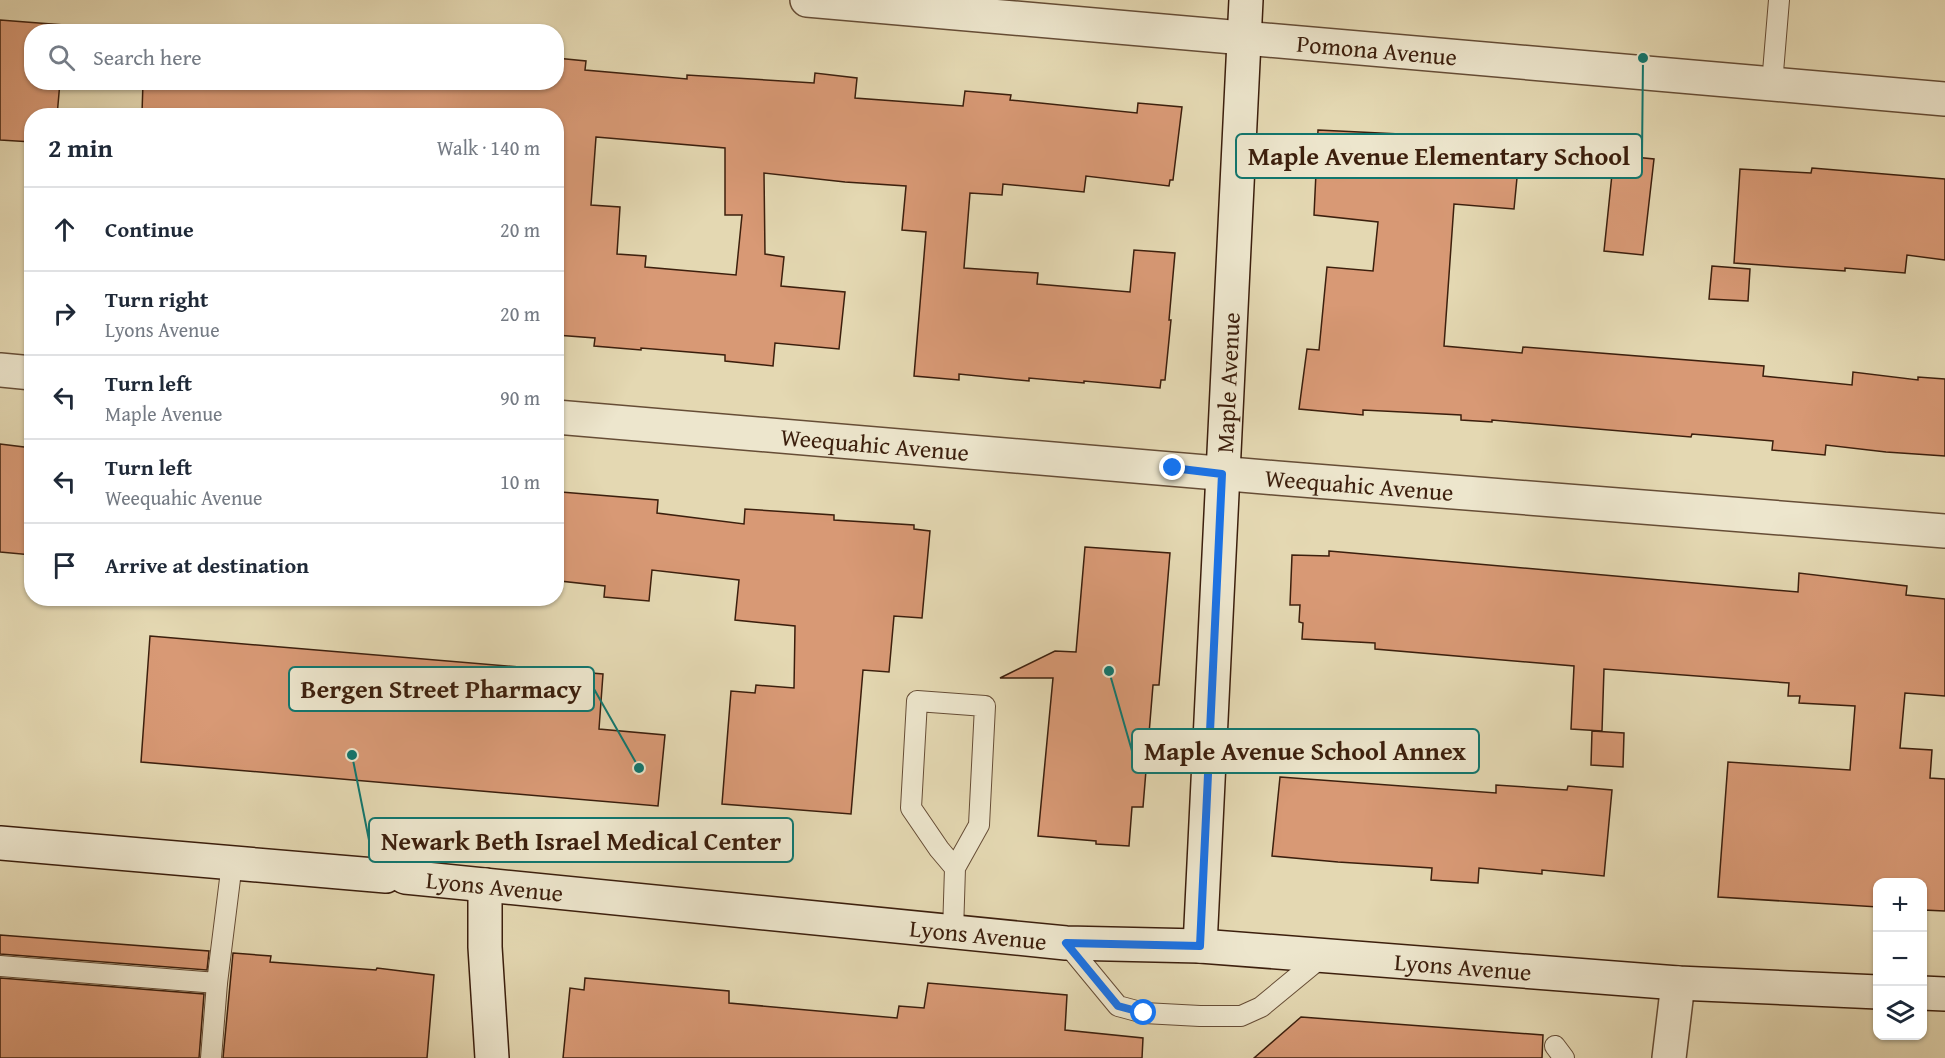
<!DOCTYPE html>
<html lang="en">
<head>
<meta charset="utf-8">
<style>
	body { margin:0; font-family:"Gentium Book Plus",serif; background:#f6f6f7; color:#1f2937 }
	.controls { position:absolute; right:18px; bottom:18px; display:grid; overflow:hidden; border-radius:12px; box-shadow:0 2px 4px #0004 }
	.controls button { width:54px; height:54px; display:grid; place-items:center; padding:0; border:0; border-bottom:2px solid #e0e1e3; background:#fff; color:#1f2937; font:30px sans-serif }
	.stop { position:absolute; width:18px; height:18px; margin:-14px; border:4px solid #1a73e8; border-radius:50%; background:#fff }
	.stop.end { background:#1a73e8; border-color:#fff; box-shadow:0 2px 6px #0008 }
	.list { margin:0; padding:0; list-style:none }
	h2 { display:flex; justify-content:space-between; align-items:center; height:78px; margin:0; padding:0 24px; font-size:26px }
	h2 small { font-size:20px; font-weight:400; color:#747a83 }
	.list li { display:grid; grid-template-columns:39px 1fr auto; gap:18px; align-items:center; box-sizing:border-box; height:84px; padding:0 24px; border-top:2px solid #e0e1e3 }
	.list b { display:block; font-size:22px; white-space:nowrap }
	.list p { margin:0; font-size:20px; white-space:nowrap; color:#747a83 }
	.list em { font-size:20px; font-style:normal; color:#747a83 }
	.icon { flex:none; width:33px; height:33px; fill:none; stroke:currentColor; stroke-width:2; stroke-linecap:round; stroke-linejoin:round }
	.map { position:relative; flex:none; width:1945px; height:1058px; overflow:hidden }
	.search { position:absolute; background:#fff; box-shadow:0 2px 4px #0004; left:24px; top:24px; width:540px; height:66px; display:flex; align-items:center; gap:15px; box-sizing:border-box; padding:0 21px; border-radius:24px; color:#747a83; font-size:22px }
	.panel { position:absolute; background:#fff; box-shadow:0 2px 4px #0004; left:24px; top:108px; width:540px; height:498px; border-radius:24px }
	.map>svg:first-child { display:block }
</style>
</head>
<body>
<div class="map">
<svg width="1945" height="1058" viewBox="0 0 1945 1058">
	<rect width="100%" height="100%" fill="#e4d8b2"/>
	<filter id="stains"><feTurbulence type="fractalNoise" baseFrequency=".00333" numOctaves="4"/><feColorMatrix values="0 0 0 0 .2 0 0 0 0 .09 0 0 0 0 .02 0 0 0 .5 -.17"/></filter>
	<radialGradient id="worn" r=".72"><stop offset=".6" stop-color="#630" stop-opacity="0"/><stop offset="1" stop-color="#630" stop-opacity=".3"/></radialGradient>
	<g fill="#d89975" stroke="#3c1f0d" stroke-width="1.5" fill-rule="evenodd">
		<path d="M0,20l64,5v7h-32v50h28l-3,34h-25v26l-32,-2z"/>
		<path d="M556,58l30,3 -1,9 102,9v-4l127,8 1,-10 42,5 -2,20 108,8 2,-15 46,4 -1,5 127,13 1,-10 44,4 -9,73h-3l-1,6 -83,-10 -2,16 -81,-8 -1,11 -32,-2 -6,75 74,5 -1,11 93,8 4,-42 41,3 -6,67h2l-6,60h-4l-1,8 -76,-7v2l-55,-5v3l-70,-7v6l-45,-4 12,-144 -24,-2 4,-44 -61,-4 -81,-9 1,81 19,3 -3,29 64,6 -6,57 -64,-6 -2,23 -48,-5v-6l-84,-7v2l-47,-4 1,-8 -39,-3v-219h-199l-40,-4v4h-117l-58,-3 1,-31h413zM596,137l129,11v67h17l-6,60 -91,-8 1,-11 -29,-2 3,-47 -29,-2z"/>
		<path d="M1318,130l123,6v3l18,1 -1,12 61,5 -5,52 -60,-5 -10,142 78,7 1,-6 241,19 -1,10 89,9 1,-13 65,8v-3l27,2v77l-59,-4 -60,-7 -1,10 -53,-5 1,-9 -81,-7 -1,3 -199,-17v2l-31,-2v-5l-98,-5v5l-64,-6 8,-60 12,1 8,-83 46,4 5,-49 -64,-7z"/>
		<path d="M1614,155l40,4 -11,96 -39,-4z"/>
		<path d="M1812,168l133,11v81l-38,-5 -2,18 -60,-5v3l-111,-8 6,-94 71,4z"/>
		<path d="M1712,266l38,3 -2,32 -39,-2z"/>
		<path d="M0,444l32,4v107l-32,-3z"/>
		<path d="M561,492l97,8 -1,13 87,11 1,-15 89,6v5l80,5v4l16,2 -8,87 -28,-2 -5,56 -26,-2 -12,144 -129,-10 9,-113 24,2 1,-8 38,3 1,-62 -60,-6 4,-40 -87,-10 -3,31 -45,-4 1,-11 -45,-5 1,-7 -5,-1v-40z"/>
		<path d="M1085,547l85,6 -11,132h-6l-10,122h-11l-3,39 -33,-2v-3l-58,-5 15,-158h-53l55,-27 21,1z"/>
		<path d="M1329,551l469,41 1,-19 108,13 -1,9 39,4v97l-40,-3 -5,55 32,2 -2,28 15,1v132l-22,-1v-28h-45v25l-160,-10 10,-135 122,8 5,-64 -56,-3 1,-7h-12l1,-13 -185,-14 -2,62 -31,-2 3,-63 -199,-17v-6l-73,-4 1,-16 -4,-1 1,-17h-10l2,-50 37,1z"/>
		<path d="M150,636l453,38 -4,55 66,6 -7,71 -517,-44z"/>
		<path d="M1592,731l32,2 -1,34 -32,-2z"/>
		<path d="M1280,777l216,16v-8l71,5 1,-4 44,4 -8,86 -62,-6v4l-63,-6 -1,15 -47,-3 1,-12 -94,-6 -66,-6z"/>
		<path d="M0,935l209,16 -2,19 -207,-16z"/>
		<path d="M233,953l38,3 -1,6 106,8 1,-2 57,7 -7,83h-204z"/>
		<path d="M0,978l204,16 -5,64h-199z"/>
		<path d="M585,978l144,13v12l168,15 2,-12 25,2 4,-25 139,12 -2,35 78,8 -1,20h-579l7,-70 14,2z"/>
		<path d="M1301,1017l242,18 -1,23h-288z"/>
	</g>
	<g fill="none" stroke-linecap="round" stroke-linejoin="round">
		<defs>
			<g id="lane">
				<path d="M1772,84l7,-84"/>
				<path d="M953,932l2,-64 24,-43 6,-119 -68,-5 -6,107 28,41 16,19"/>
				<path d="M1066,943l52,63 26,7 56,3h41l20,-9 63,-52"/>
				<path d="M0,966l217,17 15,-120"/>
				<path d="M1555,1046l9,12"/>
				<path d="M211,1058l6,-75"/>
			</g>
			<g id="street">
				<path id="s1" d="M807,0l1138,99"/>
				<path d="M0,370l32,3"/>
				<path id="s2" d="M556,417l721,61 668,53"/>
				<path d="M1669,1058l9,-75"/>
			</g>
			<g id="secondary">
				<path d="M0,843l386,33"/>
				<path id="s3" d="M405,877l661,66 134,3 478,37 200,9"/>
				<path d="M485,885v62l7,111"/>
				<path id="s4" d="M1200,946l46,-946"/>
				<path d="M1922,993l23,1"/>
			</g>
		</defs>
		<use href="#lane" stroke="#664d36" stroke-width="22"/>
		<use href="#street" stroke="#664d36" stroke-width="36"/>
		<use href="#secondary" stroke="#3c1f0d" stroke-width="36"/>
		<use href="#lane" stroke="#ede6cd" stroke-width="20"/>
		<use href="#street" stroke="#ede6cd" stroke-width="33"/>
		<use href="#secondary" stroke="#ede6cd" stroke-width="33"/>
	</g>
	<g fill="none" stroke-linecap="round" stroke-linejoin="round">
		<path stroke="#1a73e8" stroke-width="8" d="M1144,1013l-26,-7 -52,-63 134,3 22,-472 -49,-6"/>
	</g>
	<g text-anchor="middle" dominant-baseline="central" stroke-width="4.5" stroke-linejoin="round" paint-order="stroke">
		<g font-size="24" fill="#3c1f0d" stroke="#ede6cd">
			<text stroke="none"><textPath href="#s1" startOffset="572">Pomona Avenue</textPath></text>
			<text stroke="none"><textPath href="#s4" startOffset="564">Maple Avenue</textPath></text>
			<text stroke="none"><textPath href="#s2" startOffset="320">Weequahic Avenue</textPath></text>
			<text stroke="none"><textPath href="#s2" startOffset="806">Weequahic Avenue</textPath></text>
			<text stroke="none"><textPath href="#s3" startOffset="90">Lyons Avenue</textPath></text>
			<text stroke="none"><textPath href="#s3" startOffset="576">Lyons Avenue</textPath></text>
			<text stroke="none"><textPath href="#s3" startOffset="1062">Lyons Avenue</textPath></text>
		</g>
	</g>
	<path fill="none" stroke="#0f766e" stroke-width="2" d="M1643 58L1642 156M639 768L594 689M1109 671L1132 751M352 755L369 840"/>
	<g fill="#0f766e" stroke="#ede6cd" stroke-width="2">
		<circle cx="1643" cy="58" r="6"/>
		<circle cx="639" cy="768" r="6"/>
		<circle cx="1109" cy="671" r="6"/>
		<circle cx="352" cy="755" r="6"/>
	</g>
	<g fill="#ede6cd" stroke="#0f766e" stroke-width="2">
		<rect x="1236" y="134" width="406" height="44" rx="6"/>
		<rect x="289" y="667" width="305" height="44" rx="6"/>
		<rect x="1132" y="729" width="347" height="44" rx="6"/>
		<rect x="369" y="818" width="424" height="44" rx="6"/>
	</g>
	<g font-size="26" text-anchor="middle" font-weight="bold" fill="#3c1f0d">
		<text x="1439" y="165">Maple Avenue Elementary School</text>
		<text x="441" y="698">Bergen Street Pharmacy</text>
		<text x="1305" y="760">Maple Avenue School Annex</text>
		<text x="581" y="850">Newark Beth Israel Medical Center</text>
	</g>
	<rect width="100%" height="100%" filter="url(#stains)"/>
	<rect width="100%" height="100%" fill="url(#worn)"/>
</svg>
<div class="controls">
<button>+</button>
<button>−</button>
<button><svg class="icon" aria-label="layers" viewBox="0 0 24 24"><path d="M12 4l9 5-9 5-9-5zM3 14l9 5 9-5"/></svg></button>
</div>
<div class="stop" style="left:1144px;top:1013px"></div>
<div class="stop end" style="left:1173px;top:468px"></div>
<div class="search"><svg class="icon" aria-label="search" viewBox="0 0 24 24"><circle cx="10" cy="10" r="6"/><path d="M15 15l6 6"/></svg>Search here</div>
<section class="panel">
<h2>2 min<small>Walk · 140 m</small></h2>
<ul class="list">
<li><svg class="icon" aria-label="ahead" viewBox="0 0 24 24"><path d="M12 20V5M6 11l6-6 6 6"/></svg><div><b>Continue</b></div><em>20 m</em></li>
<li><svg class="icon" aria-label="right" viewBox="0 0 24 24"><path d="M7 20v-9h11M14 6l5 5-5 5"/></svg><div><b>Turn right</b><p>Lyons Avenue</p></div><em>20 m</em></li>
<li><svg class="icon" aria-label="left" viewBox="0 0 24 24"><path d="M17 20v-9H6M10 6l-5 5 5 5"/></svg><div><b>Turn left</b><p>Maple Avenue</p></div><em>90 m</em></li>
<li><svg class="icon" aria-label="left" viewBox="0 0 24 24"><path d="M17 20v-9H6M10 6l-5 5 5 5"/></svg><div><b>Turn left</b><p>Weequahic Avenue</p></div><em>10 m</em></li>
<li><svg class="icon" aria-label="arrive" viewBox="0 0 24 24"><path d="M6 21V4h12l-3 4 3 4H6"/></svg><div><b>Arrive at destination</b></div></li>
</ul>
</section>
</div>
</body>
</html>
